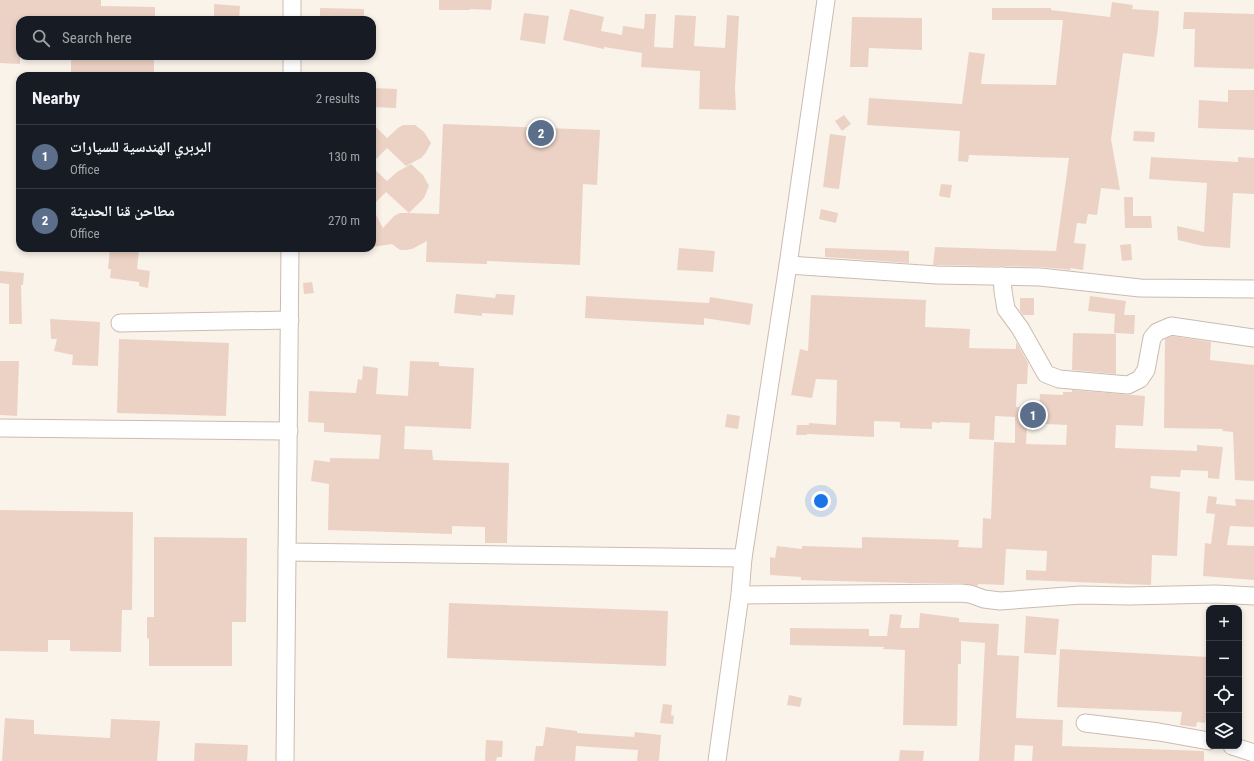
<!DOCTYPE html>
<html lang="en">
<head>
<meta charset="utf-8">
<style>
	body { margin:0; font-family:"Roboto Condensed","Noto Naskh Arabic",sans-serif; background:#242831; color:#f1f3f6 }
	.controls { position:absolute; right:12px; bottom:12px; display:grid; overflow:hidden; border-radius:8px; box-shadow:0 2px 6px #0003 }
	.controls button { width:36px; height:36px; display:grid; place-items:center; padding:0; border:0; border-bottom:1px solid #363941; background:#171b24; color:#f1f3f6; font:20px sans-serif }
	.you { position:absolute; left:821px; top:501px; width:14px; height:14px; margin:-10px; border:3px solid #fff; border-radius:50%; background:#1a73e8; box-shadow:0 0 0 6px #1a73e833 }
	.badge { display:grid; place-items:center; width:26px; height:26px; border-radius:50%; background:#d4715f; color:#fff; font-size:13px; font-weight:700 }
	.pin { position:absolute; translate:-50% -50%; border:2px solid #fff; box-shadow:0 1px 4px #0006 }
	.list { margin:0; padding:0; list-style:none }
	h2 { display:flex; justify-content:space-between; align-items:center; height:52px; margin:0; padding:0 16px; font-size:17px }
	h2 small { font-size:13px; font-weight:400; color:#9ea1a6 }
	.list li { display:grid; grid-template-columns:26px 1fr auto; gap:12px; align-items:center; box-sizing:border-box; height:64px; padding:0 16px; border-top:1px solid #363941 }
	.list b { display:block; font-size:15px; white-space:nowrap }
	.list p { margin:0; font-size:13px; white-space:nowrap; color:#9ea1a6 }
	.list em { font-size:13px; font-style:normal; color:#9ea1a6 }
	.icon { flex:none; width:22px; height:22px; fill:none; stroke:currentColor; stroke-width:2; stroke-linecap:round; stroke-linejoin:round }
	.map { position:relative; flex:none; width:1254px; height:761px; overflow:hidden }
	.search { position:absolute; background:#171b24; box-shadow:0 2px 6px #0003; left:16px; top:16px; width:360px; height:44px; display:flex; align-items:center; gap:10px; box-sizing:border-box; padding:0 14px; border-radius:12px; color:#9ea1a6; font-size:15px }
	.panel { position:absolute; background:#171b24; box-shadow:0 2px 6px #0003; left:16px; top:72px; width:360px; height:180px; border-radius:12px }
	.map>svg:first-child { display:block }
</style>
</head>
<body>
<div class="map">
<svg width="1254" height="761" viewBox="0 0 1254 761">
	<rect width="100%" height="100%" fill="#faf3ea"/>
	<g fill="#ecd2c5" fill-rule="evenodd">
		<path d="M0,0h101v6l54,1v13h-135v44l-20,-1z"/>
		<path d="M439,0h53l-1,10 -21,-1v1h-31z"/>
		<path d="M1112,2l21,3 -1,4 27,2 -1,16 -4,30 -31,-4 -12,86 9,51 -19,-2 -4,27 -9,-1 -2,10 -9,-1 -3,20 12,1 -3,26 -12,-2 -1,2 -7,-1 -23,-2 -107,-2 2,-18 121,4 13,-93 -100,-3 -1,7 -10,-1 2,-30 -93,-6 2,-27 93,6 7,-52 16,2 -4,30 75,1 7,-65h-71v-12h59v2l59,7z"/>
		<path d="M214,4l26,2 -1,14h-25z"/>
		<path d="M320,8l44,1v11h-44z"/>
		<path d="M570,9l34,8 -3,14 21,4 1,-9 21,3 1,-15h11l-2,33 19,1 2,-33 21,1 -2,30 31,2 2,-33 12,1 -4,72 1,22 -37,-1 1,-38 -59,-4 1,-14 -38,-6v2l-41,-9z"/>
		<path d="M1184,12l70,2v55l-60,-2 1,-38h-12z"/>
		<path d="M524,13l25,3 -4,28 -25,-4z"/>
		<path d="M852,17l70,1v32l-53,-2 -1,19h-18z"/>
		<rect x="71" y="56" width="83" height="20"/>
		<path d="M372,88l25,1 -1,19 -24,-1z"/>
		<path d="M1228,90h26v40l-56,-2 1,-28 29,2z"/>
		<path d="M844,115l7,9 -9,7 -7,-10z"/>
		<path d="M372,123l15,15 11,-10 5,-3h12l9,7 7,11 -6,11 -4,4 -15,8 -19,-18 -15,15z"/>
		<path d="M443,124l157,6 -3,55 -14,-1 -3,81 -93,-4v3l-61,-2 1,-21 -15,8 -6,1h-6l-8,-6 -20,3v-40l11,21 11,-12 6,-3h9l-23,-21 -14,14v-39l15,14 10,-9 14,-8 12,11 6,11 -5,12 -15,15 30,1z"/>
		<path d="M1134,131l21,1 -1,10 -21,-1z"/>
		<path d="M830,134l16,2 -7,53 -16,-2z"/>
		<path d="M1151,157l87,5v-5l16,1v36l-21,-1 -3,55 -27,-2 -25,-6 -1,-14 27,6 3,-49 -58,-4z"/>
		<path d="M941,184l11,1 -2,13 -11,-2z"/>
		<path d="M1124,197h9v19h18l1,12h-27z"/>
		<path d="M821,209l17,4 -2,10 -17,-4z"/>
		<path d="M1131,244l1,16 -10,1 -2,-16z"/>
		<path d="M110,248l29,1 -2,20 13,2 -2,17 -9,-2v-4l-29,-4 1,-9h-3z"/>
		<path d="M679,248l36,3 -2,21 -36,-2z"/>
		<path d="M825,248l84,3v12l-84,-6z"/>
		<path d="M0,271l24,2 -1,12h-2l1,39h-13v-40l-9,-1z"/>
		<path d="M312,282l2,11 -10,1 -1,-11z"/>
		<path d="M456,294l39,4 1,-4 19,1 -2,20 -31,-2v3l-28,-3z"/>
		<path d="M811,295l115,5 -1,27 45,2 -1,19 47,1v-6h1l11,20 -1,21h-10l-1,23 23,1 1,-14 23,1v-3h9v-2l73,6 -2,30 -27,-1 -1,23 82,3v-6l26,2 -4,32 -11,-1v-7l-27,-1 -1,7 -29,-1 -1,12 30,4 -3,64 -25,-1 -1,30 -125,-5v-10l20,1 1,-20 -41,-2 -2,36 -26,-1v2l-18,-3h-50l-109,-3v-3l-31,-2v-18l5,1 2,-12 25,3v-3l60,2v-11l97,3 -1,7 24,1 1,-30 8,1 3,-77 21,1v-26l-20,-1 -1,24 -25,-1 1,-16 -30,-1v1l-8,-1v7l-32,-1v-6l-26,-1v16l-67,-3v1h-11l1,-10h12v-2l27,2 1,-45 -21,-1 -4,19 -21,-3 9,-46 8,2zM1027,423l40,2 -1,20 -40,-1z"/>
		<path d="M586,296l123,7 1,-6 43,7 -3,21 -46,-7v7l-119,-7z"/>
		<path d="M1090,296l36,5 -2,14h11l-1,19 -20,-1 1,-19 -27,-3z"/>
		<path d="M1020,298h14v17h-11l-3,-4z"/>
		<path d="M50,319l50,3 -2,44 -26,-1 1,-10 -19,-4 3,-12h-6z"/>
		<path d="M1073,333l43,1v40l-44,-4z"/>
		<path d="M1172,336l39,6 -1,18 44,5v116l-19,-1 -2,-48 -11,-1 1,-2 -59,-1 1,-89z"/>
		<path d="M119,339l110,4 -3,73 -109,-3z"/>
		<path d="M0,361h19l-2,55 -17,-1z"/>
		<path d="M410,361l29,1v4l35,2 -3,61 -66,-3 -1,23 28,1 1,10 76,3 -2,80h-22v-16l-33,-1v8l-124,-4 1,-46 -18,-3 3,-21 16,2v-4l49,1 2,-24 -57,-3v-9l-16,-1 1,-31 47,2 2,-14 4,1 1,-14 15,2 -2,26 32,2z"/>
		<path d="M727,414l13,2 -2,13 -13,-2z"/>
		<path d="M1208,496l9,1 -1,7 20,2 -1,-7 19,1v27l-24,-1 -3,19 27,1v34l-51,-4 2,-33 6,1 4,-30 -9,-1z"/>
		<path d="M0,510l133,2 -1,98h-10l-1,42 -51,-1v-11h-22v12l-48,-1z"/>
		<path d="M154,537l93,1 -1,84h-14v44h-83v-27l-2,-1v-21h7z"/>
		<path d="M449,603l219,8 -2,55 -219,-8z"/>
		<path d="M920,613l39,5v4l40,2 -2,31 22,1 -3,62 47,2 -1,26 142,5v10h-172l1,-15 -18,-1 -1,16h-35l6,-118 -24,-2v23h-3l-1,62 -54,-1 2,-75 -22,-1 1,-2 -94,-2v-17l79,1v7h18l3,-22 12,1 -2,13h19z"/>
		<path d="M1026,616l33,3 -3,36 -32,-2z"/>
		<path d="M1060,649l149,8v56h-2l-2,10 -8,-1 -1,5 -16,-2 2,-13 -125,-5z"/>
		<path d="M789,695l13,3 -2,9 -13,-2z"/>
		<path d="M663,704l9,1 -1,10 3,1 -1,8 -13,-1z"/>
		<path d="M5,718l29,2v14l76,4 1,-19 49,2 -3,40h-155z"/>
		<path d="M546,727l31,4v2l57,4 1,-5 26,3 -2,26h-22l1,-11 -62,-4 -1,15h-41l2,-15h7z"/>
		<path d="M486,740l17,1 -1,16h-5l-1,4h-11z"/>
		<path d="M195,743l53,2 -1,16h-53z"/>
		<path d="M900,750l24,1 -1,10h-24z"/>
	</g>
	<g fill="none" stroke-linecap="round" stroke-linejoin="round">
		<defs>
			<g id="minor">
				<path d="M292,0v20"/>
				<path d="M292,56v20"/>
				<path d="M788,265l149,10 103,2 100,11 114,1"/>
				<path d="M1002,276l1,15 3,18 14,19 26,46 13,5 69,6 12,-6 6,-9 6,-32 5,-6 14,-6 83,12"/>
				<path d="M120,323l170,-3"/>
				<path d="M0,428l289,3"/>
				<path d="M287,552l456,6"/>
				<path d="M740,595l220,-2 10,1 14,5 16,2 81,-6 48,1 87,-2 38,2"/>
				<path d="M1085,723l74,9 50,9"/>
				<path d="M1232,746l22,7"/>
				<path d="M285,761l5,-513"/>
				<path d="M717,761l23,-166 3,-37 45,-293 38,-265"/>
			</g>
		</defs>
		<use href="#minor" stroke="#cbbbb1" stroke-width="19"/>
		<use href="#minor" stroke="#fff" stroke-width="17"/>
	</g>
</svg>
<div class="controls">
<button>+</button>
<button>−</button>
<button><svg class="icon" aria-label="locate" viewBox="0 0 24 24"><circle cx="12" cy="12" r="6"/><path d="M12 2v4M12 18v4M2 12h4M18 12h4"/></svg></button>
<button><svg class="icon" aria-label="layers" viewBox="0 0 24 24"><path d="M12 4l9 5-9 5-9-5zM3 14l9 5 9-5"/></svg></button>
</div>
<div class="you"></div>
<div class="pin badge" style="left:1033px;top:415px;background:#5c6f8a">1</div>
<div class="pin badge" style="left:541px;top:133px;background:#5c6f8a">2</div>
<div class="search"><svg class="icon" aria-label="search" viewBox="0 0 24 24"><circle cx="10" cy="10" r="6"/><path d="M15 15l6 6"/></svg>Search here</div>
<section class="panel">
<h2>Nearby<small>2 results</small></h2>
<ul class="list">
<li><span class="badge" style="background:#5c6f8a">1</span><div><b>البربري الهندسية للسيارات</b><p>Office</p></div><em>130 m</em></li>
<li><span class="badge" style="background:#5c6f8a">2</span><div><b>مطاحن قنا الحديثة</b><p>Office</p></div><em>270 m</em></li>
</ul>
</section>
</div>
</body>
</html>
